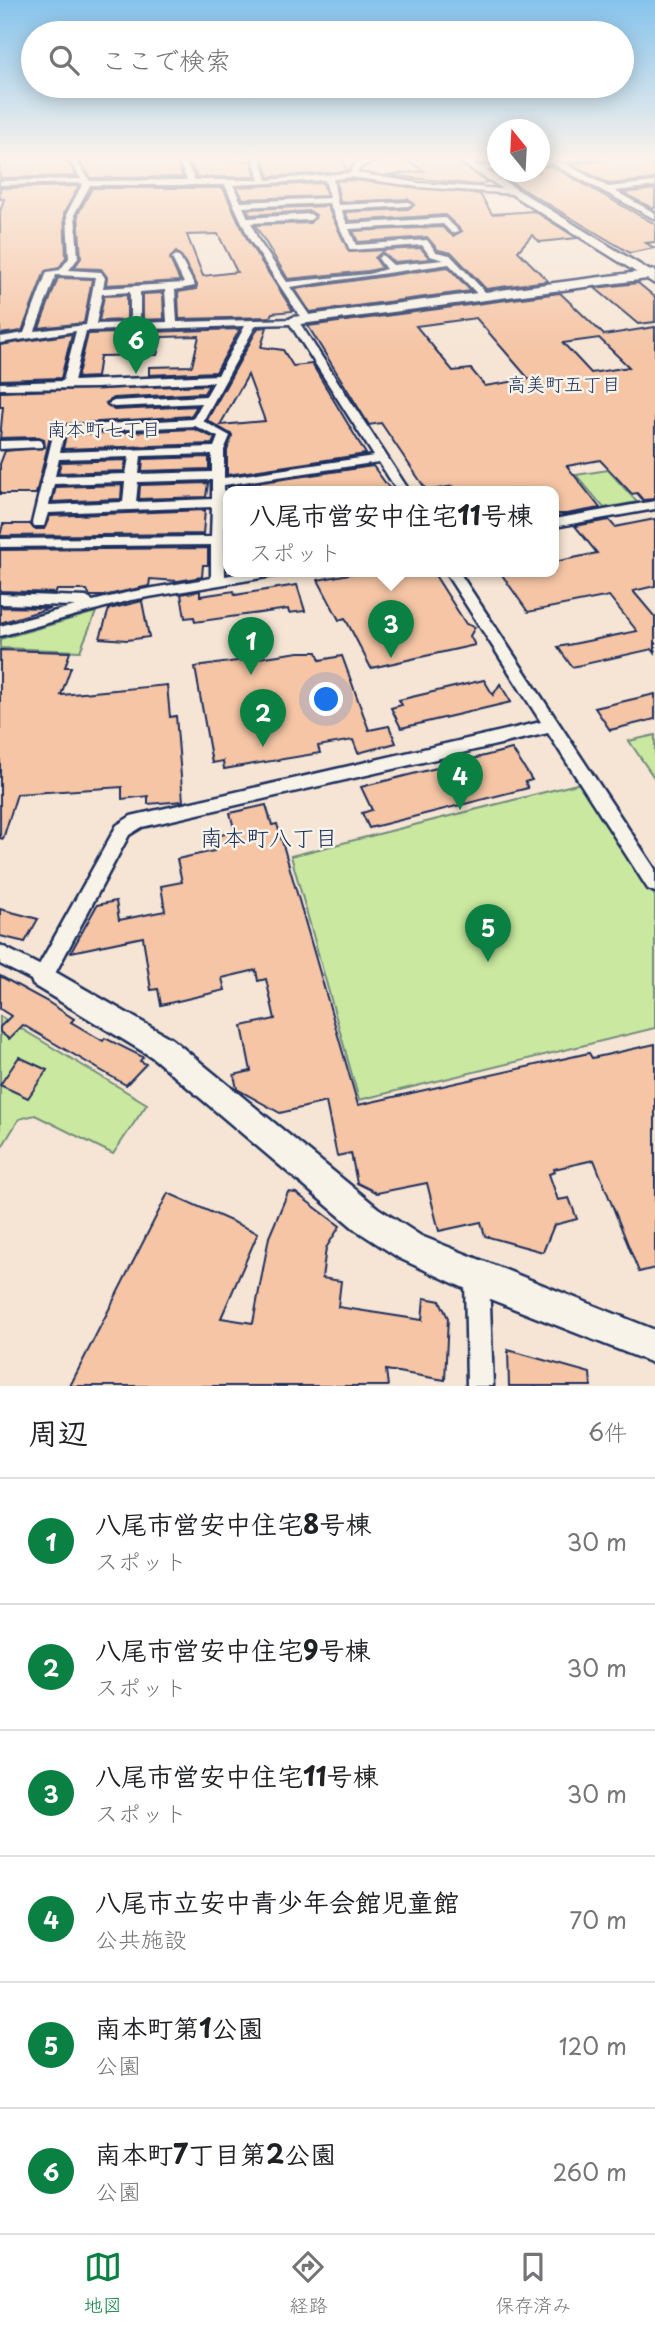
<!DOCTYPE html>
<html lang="ja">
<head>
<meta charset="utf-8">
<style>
	body { margin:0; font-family:"Playpen Sans","Klee One",sans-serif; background:#f6f6f6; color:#202124 }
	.compass { position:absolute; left:487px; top:119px; width:63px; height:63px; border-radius:50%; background:#fff; box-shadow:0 4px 18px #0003; rotate:342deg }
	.you { position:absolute; left:327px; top:700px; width:24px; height:24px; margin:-18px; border:5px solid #fff; border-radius:50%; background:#1a73e8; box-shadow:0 0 0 10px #1a73e833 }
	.badge { display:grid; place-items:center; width:46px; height:46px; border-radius:50%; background:#0b8043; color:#fff; font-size:23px; font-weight:700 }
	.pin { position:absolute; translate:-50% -58px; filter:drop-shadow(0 2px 4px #0008) }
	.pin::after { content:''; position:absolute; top:37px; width:24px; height:21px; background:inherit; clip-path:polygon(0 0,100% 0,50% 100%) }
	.popup { position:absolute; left:223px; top:486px; width:336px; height:91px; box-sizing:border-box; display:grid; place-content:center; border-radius:14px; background:#fff; filter:drop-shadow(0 2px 5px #0005); font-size:23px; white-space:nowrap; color:#757577 }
	.popup b { font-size:26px; color:#202124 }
	.popup::after { content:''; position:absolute; left:50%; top:100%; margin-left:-14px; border:14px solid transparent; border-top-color:#fff }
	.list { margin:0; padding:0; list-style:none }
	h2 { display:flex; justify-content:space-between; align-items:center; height:91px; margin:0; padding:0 28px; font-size:30px }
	h2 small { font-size:23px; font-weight:400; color:#757577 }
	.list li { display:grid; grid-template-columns:46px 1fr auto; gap:21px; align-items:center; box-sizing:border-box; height:126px; padding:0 28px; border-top:2px solid #e0e0e0 }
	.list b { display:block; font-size:26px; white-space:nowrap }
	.list p { margin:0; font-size:23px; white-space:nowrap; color:#757577 }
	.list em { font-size:23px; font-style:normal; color:#757577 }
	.icon { flex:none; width:38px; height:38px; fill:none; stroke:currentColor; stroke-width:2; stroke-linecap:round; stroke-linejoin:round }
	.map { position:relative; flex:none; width:655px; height:1386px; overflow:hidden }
	.search { position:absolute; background:#fff; box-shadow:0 4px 18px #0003; left:21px; right:21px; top:21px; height:77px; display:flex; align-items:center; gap:18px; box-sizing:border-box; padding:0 24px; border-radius:38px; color:#757577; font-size:26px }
	.sheet { height:847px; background:#fff }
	nav { display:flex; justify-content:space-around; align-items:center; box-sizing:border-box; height:98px; border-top:2px solid #e0e0e0; background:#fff; font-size:19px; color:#757577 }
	nav a { display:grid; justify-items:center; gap:4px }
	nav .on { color:#0b8043 }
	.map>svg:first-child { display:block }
</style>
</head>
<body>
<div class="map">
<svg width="655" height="1386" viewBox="0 0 655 1386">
	<rect width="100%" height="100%" fill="#f6e5d4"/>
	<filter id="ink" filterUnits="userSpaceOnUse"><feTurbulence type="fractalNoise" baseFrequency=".0143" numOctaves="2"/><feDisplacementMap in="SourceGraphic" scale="14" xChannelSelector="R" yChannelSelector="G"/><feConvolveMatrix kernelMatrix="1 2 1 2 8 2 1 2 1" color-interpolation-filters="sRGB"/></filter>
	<g filter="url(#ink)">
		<g fill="#cae89f" stroke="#728c7e" stroke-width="2">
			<path d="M608,470l29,32 -33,6 -28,-33z"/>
			<path d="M96,612l-16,39 -80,-3v-9z"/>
			<path d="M655,735v44l-26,-38z"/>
			<path d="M581,783l74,113v132l-296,72 -68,-244z"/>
			<path d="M0,1016l147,88 -34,50 -78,-39 -16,4 -19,31z"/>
		</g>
		<g fill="#f5c5a5" stroke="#1b2f5e" stroke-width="2" fill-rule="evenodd">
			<path d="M25,157l41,1 10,18 -76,2v-19z"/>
			<path d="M77,157h97l9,20 -92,1z"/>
			<path d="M186,157h36l1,4 28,-1 5,17h-59z"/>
			<path d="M263,157h31l2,3 46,-2 5,13 -78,6z"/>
			<path d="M402,157h48l37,25 -9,3 -92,-10 38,-4z"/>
			<path d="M636,157l19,11v11l-46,5 -38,-20z"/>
			<path d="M551,166l104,58v18l-9,1 8,5 -24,5 -136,-81h23l-13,4 36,-4v-5z"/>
			<path d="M352,180l128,14 12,20 42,-3 43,27 -37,4 -8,-7 -14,16 30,30 -62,8 -34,-36 -14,-3 -11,-13 -69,5 -5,-11 89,-4 11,9 9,-5 -17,-16 -96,6 -4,-9 63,-3 6,-4 -6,-6 -68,3 -4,-21z"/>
			<path d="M323,183l4,13 -84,3 -6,-12z"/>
			<path d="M79,186l-15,27 2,44 -7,11 -14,3 -23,60 -22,3v-122l4,-13h-4v-11z"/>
			<path d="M92,188h131l25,53 45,70 -21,2 -2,4 -91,2 -1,-27 18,-3 1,-4 -15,-28 -6,-5 -6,7 10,22 -74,4 1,-8 -6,-8 -27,-1 7,-10 -3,-44zM218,234l19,38 -34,4 -16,-41z"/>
			<path d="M655,189v19h-3l-29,-15z"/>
			<path d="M327,206l22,46 72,-4 9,11 -36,3 -12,-10 -7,6 7,10 -14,3 -80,8 -33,-54 55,-2 6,-8 -6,-4 -60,4 -3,-6z"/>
			<path d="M448,267l23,24 -161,21 -15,-23z"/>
			<path d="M58,278l34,1 -8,44 -45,5z"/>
			<path d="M638,283l17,14v25l-17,2 -43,-36z"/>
			<path d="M163,293l1,26 -21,1v-26z"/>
			<path d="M560,293l44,42 51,-8v172l-12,1 -6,-7 -5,1 -32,-34 -33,6 33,42 -34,6h-12v-22l-13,-3 -84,3 -4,-6 -26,5 -46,-68 -12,2 -61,-99zM476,318l53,61 -44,7 -14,-17 -18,2 -37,-45zM599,338l30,29 -38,6 -28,-30z"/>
			<path d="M127,295v25l-28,1 5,-25z"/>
			<path d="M267,327l-6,20 22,3 10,16 19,-2 54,90 -139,21v-24l5,-16 -25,-15 51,-92zM248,375l17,46 -45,4z"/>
			<path d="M240,329l-24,43 -67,3v-8l43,-1 7,-30 -37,1 -5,18 -57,1 -3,21 -20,1 11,-44z"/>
			<path d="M72,334l-11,44 -61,2v-35z"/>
			<path d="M209,385l-5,8 -90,5 -8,5 8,7 83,-4 -6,10 -138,9 -17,69h-36v-30l5,-13 40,-4 -1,-8 -5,-2 -39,1 3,-31h-3v-15z"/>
			<path d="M194,429l21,9 -3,6 -149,5 3,-14z"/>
			<path d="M209,457v12l-67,2 1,-12z"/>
			<path d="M126,460l-2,11 -66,2 3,-11z"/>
			<path d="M373,466l19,26h-162l-2,-5z"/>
			<path d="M208,483l-2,14 -67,2 1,-14z"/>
			<path d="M122,485l-1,14 -69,3 4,-15z"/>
			<path d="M205,510l-2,24 -203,2 3,-12h27l4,5h10l6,-13z"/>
			<path d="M655,519v67l-22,5 22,26v36l-3,-4 -80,18 -14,-20 79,-16 -28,-35 -81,16 -28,-40h54v-10l43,-9 -22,-27 34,-6 6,7z"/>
			<path d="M208,548v17h-5l-1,12 -24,4 -28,-2 -1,7 -46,10h-13l-3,-6h-30l-2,3 -55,-2v-41z"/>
			<path d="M359,572h74l33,52 9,3 -5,9 5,9 -104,23 -26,-50 -6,2 -21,-40z"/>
			<path d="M297,585l8,26 -16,2 -1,-4 -93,13 -1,-5 -9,1 -4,-24 19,-3v5l34,-5 1,4z"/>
			<path d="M142,601l7,36 -22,3 -27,-2 9,-29z"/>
			<path d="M0,607l50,1 -50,15z"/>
			<path d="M0,650l70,2 -5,15h6l-10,28 106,-10 3,32 6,-1 7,85 -35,3v-8l-26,3v-12l-105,7 -14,45 -3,-1z"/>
			<path d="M299,652h18l3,8 22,-4 27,74 20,-4 7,17 -38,10 -5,-13 -35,6 2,7 -96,16 -1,-8 -11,2 -17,-96z"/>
			<path d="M484,680l9,15 7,-11 11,18 -110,26 -10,-20 11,-3 -3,-5z"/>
			<path d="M655,694v25l-45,11 -15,-22z"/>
			<path d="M512,749l20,31 -7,2 3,6 -159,40 -7,-15 10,-3 -11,-23z"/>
			<path d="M266,805l6,20 5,-1 81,281 231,-52 3,5 63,-14v224l-16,4 -45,-112 -40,9 1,3 -6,2 9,26 11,-2 8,21 -23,6 -11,27 -58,-16 -4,-14 -42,9 -12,-48 -50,10 -20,-10 -6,-30 -14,3 -11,-54 -46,11 -43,-24 -3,-14 17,-4 -9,-45 33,-7 -9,-40 -8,2 -2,-11 -34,8 3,12 -64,15 -3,-16 -7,1 -8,-53 -72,15 26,-47 19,-4 3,19 46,-9 -4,-25 21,-4 -5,-23 37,-8 -3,-14 24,-5 -5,-19z"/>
			<path d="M0,909l38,10 -13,23 -25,-6z"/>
			<path d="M0,976l48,26 26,17 -3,3 32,19 2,-3 38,19 -3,4 6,3 -20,21 -103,-60 -14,14 -9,-7v-5l11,-11 -11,-7z"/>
			<path d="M19,1057l28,13 -19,28 -28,-13z"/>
			<path d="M288,1192l8,1 44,33 -14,22 -4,30 19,3 -3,26 84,13 2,-22 16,3 8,17 -3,62 -59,-10 2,16h-318l98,-193 90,40 -37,85 32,5 16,-86z"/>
			<path d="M508,1350l82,23 1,13h-82z"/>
		</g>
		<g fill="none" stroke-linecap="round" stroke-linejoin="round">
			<defs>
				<g id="minor">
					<path d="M68,157h6l16,24 97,-1 -10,-23h6l12,23h64l-6,-23h7l7,23 83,-7 6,-11 29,-5 -23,9 -5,7 62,10 95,7 4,2 -4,2 -95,-7 -67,-10 -19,2 5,26 70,-3 4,2 -4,2 -67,4 6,14 98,-6 14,13 -7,2 -9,-9 -94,5 7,16 71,-5 9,12 14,3 40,42 -8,2 -33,-35 -159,23 22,32 -5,3 -4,-1 -53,-81 -25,-55h-135l-15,28 3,45 -9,12 32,2 4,6 -2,10 81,-5 -12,-25 4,-3 4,3 15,28 -20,4 2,32 120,-3 113,173h-12l-19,-30 -155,23 1,91 22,-4h34l-2,3 -148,25 -131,36v-10l75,-20 -75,-2v-10l86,3 7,4 37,-9 81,-14v-33l-211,2v-8l211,-2 1,-30 -164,6 -4,13h-10l-2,-3 23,-96 138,-8 9,-16 -88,4 -6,-3 6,-3 92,-5 8,-14 -118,6 -96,1v-6l63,-2 13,-50 -76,12v-6l24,-4 23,-61 13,-2 9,-12 -2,-45 16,-30 -83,2v-4l81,-2zM325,180l5,18 -89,4 -8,-17zM329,203l21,47 72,-5 8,11 14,4 -51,5 -11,-10 -4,3 8,11 -17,5 -82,8 -29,-42 -7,-17 59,-3 4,-3 -4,-3 -62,4 -5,-11zM56,275l39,2 -9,48 -51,6zM165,290l2,32 -27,1v-31zM130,292v31l-34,1 6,-30zM290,324l84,132 -150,22v-28l6,-14 -27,-15 53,-96zM245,326l-27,49 -144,6 12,-50zM195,426l23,11 -4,10 -154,5 4,-20zM212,454v18l-73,2 2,-18zM129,457l-3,17 -71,2 4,-17zM212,480v19l-76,3 2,-20zM125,482l-2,20 -74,3 5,-21z"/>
					<path d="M549,158h6l53,29 47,-5v4l-40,5 40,22v6l-106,-57z"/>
					<path d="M38,440l4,1v6l-42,2v-8z"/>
					<path d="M655,501v8l-101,18v-8z"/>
					<path d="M445,572h14l196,297v23l-7,-3 -100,-156 -406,94 -13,8 -79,148 -7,3 -43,-22v-19l39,20 78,-140 14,-9 410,-94z"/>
					<path d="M477,1265l9,3 3,9 4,109h-26l-2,-109 3,-9z"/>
				</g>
				<g id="tertiary">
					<path d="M564,157h31l-55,8v-6z"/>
					<path d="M498,163v6l-22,3 -5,-3z"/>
					<path d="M655,270v8l-362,47 -7,-4 7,-4z"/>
					<path d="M43,965l129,74 206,169 43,28 234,94v34l-178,-70 -78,-36 -43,-28 -204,-173 -119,-72 -3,-8 3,-8z"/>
				</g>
				<path id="secondary" d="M452,157h12l191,117v10z"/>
			</defs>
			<use href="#minor" stroke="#1b2f5e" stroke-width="5"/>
			<use href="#tertiary" stroke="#1b2f5e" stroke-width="5"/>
			<use href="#secondary" stroke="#1b2f5e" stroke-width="5"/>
			<use href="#minor" fill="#f7f3e8" fill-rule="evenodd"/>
			<use href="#tertiary" fill="#f7f3e8" fill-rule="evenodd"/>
			<use href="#secondary" fill="#f7f3e8" fill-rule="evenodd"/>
		</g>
	</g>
	<linearGradient id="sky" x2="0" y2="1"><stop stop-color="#85c3ec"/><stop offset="0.45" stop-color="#fbf3ec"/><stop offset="1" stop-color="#fbf3ec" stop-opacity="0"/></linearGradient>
	<rect width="655" height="351" fill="url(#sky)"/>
	<g text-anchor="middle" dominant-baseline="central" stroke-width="5" stroke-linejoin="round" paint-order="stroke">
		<g font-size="19" fill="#1b2f5e" stroke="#f7f3e8">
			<text x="564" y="383">高美町五丁目</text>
			<text x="104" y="428">南本町七丁目</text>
		</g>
		<g font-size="23" fill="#1b2f5e" stroke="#f7f3e8">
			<text x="269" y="836">南本町八丁目</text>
		</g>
	</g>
</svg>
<svg class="compass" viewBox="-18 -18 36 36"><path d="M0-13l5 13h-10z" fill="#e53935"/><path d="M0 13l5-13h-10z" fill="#757577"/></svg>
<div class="you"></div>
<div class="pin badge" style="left:251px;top:675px">1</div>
<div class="pin badge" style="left:263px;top:747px">2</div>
<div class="pin badge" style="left:391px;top:658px">3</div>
<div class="popup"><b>八尾市営安中住宅11号棟</b>スポット</div>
<div class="pin badge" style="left:460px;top:810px">4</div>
<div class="pin badge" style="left:488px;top:962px">5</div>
<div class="pin badge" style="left:136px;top:374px">6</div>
<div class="search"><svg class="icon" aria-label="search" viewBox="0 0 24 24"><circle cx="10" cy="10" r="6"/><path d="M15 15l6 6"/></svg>ここで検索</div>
</div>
<section class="sheet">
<h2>周辺<small>6件</small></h2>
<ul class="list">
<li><span class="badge">1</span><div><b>八尾市営安中住宅8号棟</b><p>スポット</p></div><em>30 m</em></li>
<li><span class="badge">2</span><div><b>八尾市営安中住宅9号棟</b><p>スポット</p></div><em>30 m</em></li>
<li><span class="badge">3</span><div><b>八尾市営安中住宅11号棟</b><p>スポット</p></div><em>30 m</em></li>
<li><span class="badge">4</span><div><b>八尾市立安中青少年会館児童館</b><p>公共施設</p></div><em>70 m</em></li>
<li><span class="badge">5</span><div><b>南本町第1公園</b><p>公園</p></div><em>120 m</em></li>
<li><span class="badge">6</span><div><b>南本町7丁目第2公園</b><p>公園</p></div><em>260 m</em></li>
</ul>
</section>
<nav>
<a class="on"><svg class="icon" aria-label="map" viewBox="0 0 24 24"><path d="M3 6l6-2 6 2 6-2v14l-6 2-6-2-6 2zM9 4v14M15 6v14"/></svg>地図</a>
<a><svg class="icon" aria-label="directions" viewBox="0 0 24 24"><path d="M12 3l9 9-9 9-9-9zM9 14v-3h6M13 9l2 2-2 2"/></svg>経路</a>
<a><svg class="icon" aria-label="saved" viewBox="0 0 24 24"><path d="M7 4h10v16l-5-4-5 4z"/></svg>保存済み</a>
</nav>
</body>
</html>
